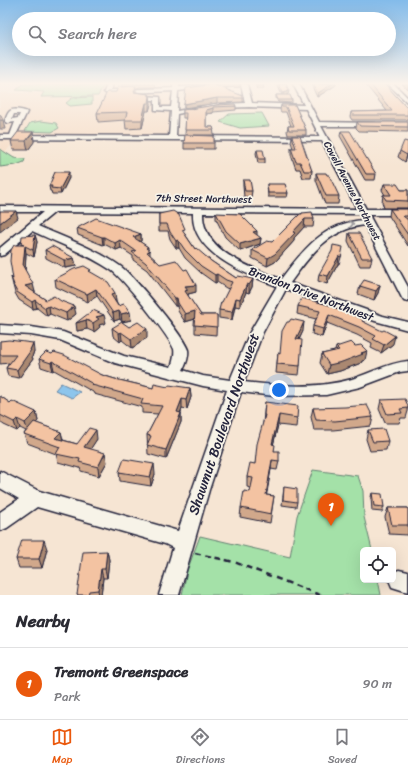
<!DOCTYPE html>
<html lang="en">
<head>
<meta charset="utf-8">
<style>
	body { margin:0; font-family:Sriracha,sans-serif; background:#f2f2f3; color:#2b2b33 }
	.controls { position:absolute; right:12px; bottom:12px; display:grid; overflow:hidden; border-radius:6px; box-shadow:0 4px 16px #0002 }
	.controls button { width:36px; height:36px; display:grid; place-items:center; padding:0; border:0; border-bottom:1px solid #e1e1e2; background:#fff; color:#2b2b33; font:20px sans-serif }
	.you { position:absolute; left:279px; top:390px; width:14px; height:14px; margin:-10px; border:3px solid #fff; border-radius:50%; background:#1a73e8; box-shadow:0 0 0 6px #1a73e833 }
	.badge { display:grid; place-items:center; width:26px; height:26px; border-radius:50%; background:#ea580c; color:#fff; font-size:13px; font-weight:700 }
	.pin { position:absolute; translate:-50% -33px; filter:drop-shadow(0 1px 2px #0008) }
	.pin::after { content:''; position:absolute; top:21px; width:14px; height:12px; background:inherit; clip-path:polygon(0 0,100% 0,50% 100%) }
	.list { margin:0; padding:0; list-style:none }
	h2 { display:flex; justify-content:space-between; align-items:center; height:52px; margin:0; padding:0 16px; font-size:17px }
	h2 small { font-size:13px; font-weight:400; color:#7c7c81 }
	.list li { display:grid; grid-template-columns:26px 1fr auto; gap:12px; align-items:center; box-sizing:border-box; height:72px; padding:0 16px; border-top:1px solid #e1e1e2 }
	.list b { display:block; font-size:15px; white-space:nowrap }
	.list p { margin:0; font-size:13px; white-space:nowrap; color:#7c7c81 }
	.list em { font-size:13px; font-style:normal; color:#7c7c81 }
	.icon { flex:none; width:22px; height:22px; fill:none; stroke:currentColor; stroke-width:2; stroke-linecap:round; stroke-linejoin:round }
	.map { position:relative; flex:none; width:408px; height:595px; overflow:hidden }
	.search { position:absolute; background:#fff; box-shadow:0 4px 16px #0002; left:12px; right:12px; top:12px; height:44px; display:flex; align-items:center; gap:10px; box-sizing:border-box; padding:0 14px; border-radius:22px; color:#7c7c81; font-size:15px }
	.sheet { height:124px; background:#fff }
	nav { display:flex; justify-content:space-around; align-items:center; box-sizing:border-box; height:56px; border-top:1px solid #e1e1e2; background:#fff; font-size:11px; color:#7c7c81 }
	nav a { display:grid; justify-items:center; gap:2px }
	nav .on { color:#ea580c }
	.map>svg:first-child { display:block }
</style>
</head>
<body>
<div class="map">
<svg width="408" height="595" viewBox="0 0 408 595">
	<rect width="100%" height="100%" fill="#f6e5d3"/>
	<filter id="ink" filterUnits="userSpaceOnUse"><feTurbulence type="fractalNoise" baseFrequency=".025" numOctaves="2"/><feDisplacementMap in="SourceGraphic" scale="8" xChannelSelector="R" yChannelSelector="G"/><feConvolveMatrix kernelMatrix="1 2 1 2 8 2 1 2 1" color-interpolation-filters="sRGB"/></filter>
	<g filter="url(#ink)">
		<path fill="#f5dbc4" d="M0,93h44l-2,4 56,-1 1,-3h74l-5,44 -149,-3 -19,26z"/>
		<g fill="#a4e1a8" stroke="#638272">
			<path d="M23,84h81l-6,12 -57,1 3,-5 -28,-2z"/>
			<path d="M92,97v7l-22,2 -4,-3 6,-5z"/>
			<path d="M262,113l7,13 -29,2 -20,-6 9,-8z"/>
			<path d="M41,121l15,2 3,5 -7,4 -27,-1 5,-8z"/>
			<path d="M0,149l14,9 11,1 -1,3 -8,3 -16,2z"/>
			<path d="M313,470l45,6 5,15 1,26 8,33h-9v30h15l3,15h-199l5,-24 13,-35 90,21 7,-41z"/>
		</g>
		<path fill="#8dc5ec" stroke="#6284a5" d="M61,383l19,9 -8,6 -17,-8z"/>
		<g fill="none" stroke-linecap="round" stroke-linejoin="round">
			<defs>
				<g id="minor">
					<path d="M107,84h6l-2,6 62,-2v-4h6v3l40,-3 -3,2 -38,5 -1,20 22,-4 3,2 -25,5 -1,22 144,1 -14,-28 -57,-2 -28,1 -3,-2 3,-2 24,-1 -4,-19h6l5,19 52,2 -11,-21h6l20,38 56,1v2l-2,1h-52l45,83h42v6h-39l39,72v15l-4,-1 -2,-3 -37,-73c-36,4 -55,30 -75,58l93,33 25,6v8l-33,-9 -89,-32 -23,43 -19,50c36,4 73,7 108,-3 19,-6 36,-16 56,-18v10l-8,1 -40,15 -34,8 -52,1 -33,-4 -32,98 -30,105h-20l14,-47 -8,-4 -128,-37 -30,21 -7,3v-19l19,-13 -19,-11v-17l39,20 139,40 49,-141 -24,-4 -88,-23 -55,-23 -29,-5 -31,-2v-8l31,2 32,5 61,24 47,11c2,-4 4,-13 3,-18 -5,-13 -50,-70 -63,-79 -24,-16 -53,-27 -79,-39l-28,24 -4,1v-8l43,-36h-43v-6l357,3 -35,-68 -322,-2v-4h10l5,-13 -7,1 -3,-2c1,-2 2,-8 5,-10 3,-3 14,-1 17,1l-11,23 153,1 2,-25 -16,-1v-10h-11l-3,-2 3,-2 16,1v10h11l2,-16 -66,3 -3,-2zM14,114h6l-2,4 -6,1zM55,212l138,1c-2,40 52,61 84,73l-27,46 -20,48 -27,-4 -20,-6c3,-5 6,-14 5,-20 -4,-14 -55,-75 -68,-84 -24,-17 -55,-28 -82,-40zM203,213l157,1 2,6c-39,4 -59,30 -81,59 -29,-11 -79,-27 -78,-66z"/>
					<path d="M388,84h6l14,14v5z"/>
					<path d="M399,570l9,2v20l-16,-5 -3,-7h4v-8z"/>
				</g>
			</defs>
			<use href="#minor" stroke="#22223b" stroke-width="3"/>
			<path stroke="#22223b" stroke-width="2.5" stroke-dasharray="6 4.5" stroke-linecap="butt" d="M195,553l39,9 86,33"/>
			<use href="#minor" fill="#f7f3e8" fill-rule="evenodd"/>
		</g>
		<g fill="#d1a88b" stroke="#22223b">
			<path d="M122,84h34l-1,3h-16l-1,1h-2v4l13,2 2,10 -2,7h-3l-4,17 -16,1 -1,-9 -27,2 -1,-9 19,-21 6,-5z"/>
			<path d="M215,84h25v3l-17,1 20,10v4l-26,1 -33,5v-4z"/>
			<path d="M255,84h8l1,5h-7z"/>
			<path d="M277,84h9l2,10 -1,1 5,5v3l-14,-1 -2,-4v-3h6z"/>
			<path d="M311,84h25v1l-19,12z"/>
			<path d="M365,84h20l23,25v11h-56l-2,-3 1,-5 36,-1z"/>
			<path d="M402,84h6v5z"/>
			<path d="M217,105l19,1v4l-23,2v1l-7,1v13h7l1,8h-29l1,-17h-3v-8z"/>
			<path d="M281,105h14l11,25v5h-18l-1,-4 1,-5h3l-5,-14h-5l-1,-2z"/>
			<path d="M357,122h51v10l-49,-1 -3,-3z"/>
			<path d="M341,131l35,43 -1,6h-10l-25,-44z"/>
			<path d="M33,132l1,10 -6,8h-15l-2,-9z"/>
			<path d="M214,136v13h-30v-6z"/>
			<path d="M292,136l20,35 -1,7h-8l-3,-9h-4l-5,-14v-7h2l-2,-6z"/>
			<path d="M257,150l8,9v4h-7l-2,-10z"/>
			<path d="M400,151l8,4 -3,7 -7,-5z"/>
			<path d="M316,173l23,23 -1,8h-13l-9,-24z"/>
			<path d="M69,178l-8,16h-9l-1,-3h-1l-1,-5z"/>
			<path d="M243,180l9,11 -1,6h-7l-1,-11z"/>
			<path d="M267,184l21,9 -1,4h-19z"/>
			<path d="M384,184l17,6h7v18h-24l-2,-6 1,-7h2l-3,-5z"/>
			<path d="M390,209h18v37l-19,-30z"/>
			<path d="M216,213l45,25 -1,6 -20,7 -15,-14 -9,-18z"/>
			<path d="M302,213l12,6 -1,8h-9l-10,11v3l-19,21 -8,4 -15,-8v-8l20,-8 29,-28z"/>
			<path d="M159,214l26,20 10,15 16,12 25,17 17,1 -1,8 -3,6 -3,-1 -6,15 -5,-1 -3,14 -13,-2v-8l10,-21 -3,-1 -9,-6 -2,1 -14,-10 -16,-15 -6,-10h-3l-6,-9 -2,-8h-9z"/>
			<path d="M77,228l64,6v7l-1,1 8,5v2l2,2v4l10,9 36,28 -8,2v2l13,19h16l-1,20 -21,-2v-14l-10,3 -7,-11 -1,-5h-2l-28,-36 -14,-10v-4l-12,-8 -5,2 -12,-6 -1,1 -25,-10z"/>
			<path d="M349,233l23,25 -2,8h-10l-12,-25z"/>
			<path d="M35,235l2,7 -3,15 -8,-4 -1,17 10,22h-1l12,8 30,14 -9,7 -17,-7 -3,2 -10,-8 -4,1 -14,-9 -4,-7 -4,-16 2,2 8,-34v-1z"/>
			<path d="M45,250l29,8 2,8 -11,2 -19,-10z"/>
			<path d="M342,254l-3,10h-1l-11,20 -9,-3 1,-7z"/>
			<path d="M91,273l25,28 2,5 13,14 -9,2 -2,-3 -6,2 -17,-25 -9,6 -32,-15 -1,-8z"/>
			<path d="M380,285l-2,8 -4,7 -16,-6 2,-8z"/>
			<path d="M298,306l35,2 30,13 30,23 -12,9 -10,-5 1,-5 -15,-8 -30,-12 -5,14 -10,-3 1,-8 3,-7 -19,-5z"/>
			<path d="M93,310l13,13 -7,2 1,2 -6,5 -7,-3 -10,2z"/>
			<path d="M129,327l18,11 -7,4v1l-8,5 -10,-8 -2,2 -7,-6 -1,-8z"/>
			<path d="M303,331l-4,9 1,26 -1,9 -23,-2 2,-20 2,1z"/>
			<path d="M0,341l34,10 -2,6 1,2 -14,19 -11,-2 -2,-8 3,-5 -9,1z"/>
			<path d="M336,347l29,13 -3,1 -1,2 -21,8 -13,3 -7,-11 2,-9 13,-3z"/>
			<path d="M46,352l56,23 13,4 38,9 15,-1 22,1 1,9 -4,12 -5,-1 -1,5v9l-15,37 -18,-5 -1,-19 11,-21 -16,-1v-6l-48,-13 -1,-2 -39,-22 -1,1 -12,-4 -2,-8z"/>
			<path d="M0,396l10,7 26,9 2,9 -2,2 25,9 2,8 14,4 20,-5 -7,10 17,13 -8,14 -18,-5 -1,-3 -22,-6 -2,-8 -29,-11 -3,-9 2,-3 -6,-3 -3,3 -13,-6 -4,-3z"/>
			<path d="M381,400l27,6v5l-2,7h-5l-2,5h-14l-6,-14z"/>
			<path d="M265,402l32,16 -1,9 -18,-2 -5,20 1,6 5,10 -2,9 -6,-1 -5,26 8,1 -4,27 -30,-6 1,-9 9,-16 1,-4 -4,-1v-10l8,-13 8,-41z"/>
			<path d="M313,408l60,9 -2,9 -38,4h-19l-3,-13z"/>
			<path d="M368,430l20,11 -2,9 -16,1 -4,-12z"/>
			<path d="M119,472l36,2 -4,12 -31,-5z"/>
			<path d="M284,487l13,15 -1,5 -14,-2z"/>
			<path d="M372,493l12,14 -2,5 -10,-1 -1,-14z"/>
			<path d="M388,508h20v27l-19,-1 -4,-17z"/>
			<path d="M47,549l-5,19h-23l-3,-9z"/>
			<path d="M107,551l2,9 -2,18h-4l-2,17h-24z"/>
		</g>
		<g fill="#aa8871" stroke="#22223b">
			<path d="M187,84h13l-13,1z"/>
			<path d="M224,84h16v3l-25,1v-3z"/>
			<path d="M332,84h4v1l-19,12 1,-4z"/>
			<path d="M289,91l-1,3 -5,3v-4z"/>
			<path d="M149,94l1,5v-3l1,8 -2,7z"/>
			<path d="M217,98v5l-33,5v-4z"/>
			<path d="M146,103v8l-4,17v-8z"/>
			<path d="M213,108v5l-7,1v-4z"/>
			<path d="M0,120h3l2,9h-5z"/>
			<path d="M33,132l1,10 -6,8 -2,-9z"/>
			<path d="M408,152v3l-3,7 2,-7z"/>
			<path d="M69,172v6l-8,16 -1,-5z"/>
			<path d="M16,211l2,7 -18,14v-9z"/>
			<path d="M305,219l-1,8 -10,11v3l-19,21 -8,4 1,-8z"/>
			<path d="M257,231v7l-4,-6z"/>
			<path d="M141,234v7l-7,3 -1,-7z"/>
			<path d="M35,235l2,7 -3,15 -1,-7z"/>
			<path d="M102,237h2v7l-1,1z"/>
			<path d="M261,238l-1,6 -20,7v-7z"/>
			<path d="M120,240l1,8 -5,2 -1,-7z"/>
			<path d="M178,240l1,8h-3v-7z"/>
			<path d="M25,246l1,7 -1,21 -2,-8z"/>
			<path d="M339,256l-1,8 -11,20 1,-8z"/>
			<path d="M74,258l2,8 -11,2 -1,-8z"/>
			<path d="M217,274v8l-2,1v-8z"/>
			<path d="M253,279l-1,8 -3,6v-8z"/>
			<path d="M33,284l2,8 -8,2 -2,-8z"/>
			<path d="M247,284l-1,8 -6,15v-8z"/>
			<path d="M196,285v7l-8,2v4l-3,1v-13z"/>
			<path d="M380,285l-2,8 -4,7 2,-9z"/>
			<path d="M96,289l1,7 -9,6 -1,-8z"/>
			<path d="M115,293l1,8 -4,1 -1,-7z"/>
			<rect x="175" y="298" width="2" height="8"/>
			<path d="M236,298l-1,8 -3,14v-8z"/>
			<path d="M35,300l2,8 -4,1 -1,-7z"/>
			<path d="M49,306l1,8 -3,2 -2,-8z"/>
			<path d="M74,306l2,8 -9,7 -1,-8z"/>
			<path d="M119,311l1,8 -6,2 -1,-8z"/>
			<path d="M195,311v8l-10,3v-8z"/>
			<path d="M130,312l1,8 -9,2 -1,-8z"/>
			<path d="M104,315l2,8 -7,2 1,2 -6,5 -1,-9 3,-6z"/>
			<path d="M329,315l-2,8 -5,14 1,-8z"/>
			<path d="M86,320l1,9 -10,2 -1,-8z"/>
			<path d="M304,322l-1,9 -8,17 1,-9z"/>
			<path d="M147,329v9l-7,4v1l-8,5 -1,-9 7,-5z"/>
			<path d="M121,332l1,8 -2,2 -1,-9z"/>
			<path d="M395,336l-2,8 -12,9 3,-8z"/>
			<path d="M33,343l1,8 -2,6 1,2 -14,19 -2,-8 13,-20z"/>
			<path d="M367,351l-2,9 -3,1 -1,2 -21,8 -13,3 2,-9z"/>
			<path d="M52,361l2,9 -1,1 -2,-8z"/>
			<path d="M190,388l1,9 -4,12 -1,-9z"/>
			<path d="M182,399v9l-5,13v-9z"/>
			<path d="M36,412l2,9 -10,11 -3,-9z"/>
			<path d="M181,413v9l-15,37v-9z"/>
			<path d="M279,415l-1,10 -7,29 1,-10z"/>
			<path d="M17,419l3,9 -3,3 -3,-9z"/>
			<path d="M96,430l1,9 -11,17 -2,-9z"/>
			<path d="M61,432l2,9 -8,-3z"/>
			<path d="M105,453l2,9 -8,14 -1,-9z"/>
			<path d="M272,460l-1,9 -6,35 1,-9z"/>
			<path d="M154,464l1,10 -4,12 -1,-9z"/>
			<path d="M44,540l3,9 -5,19 -3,-9z"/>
			<path d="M107,551l2,9 -2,18 -2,-9z"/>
			<path d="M101,569l2,9 -2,17h-2l-1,-5z"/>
		</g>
		<g fill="#f3c3a2" stroke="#22223b">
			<path d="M215,84h9l-9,1 28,11v2h-26l-33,6 2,-16z"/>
			<path d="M256,84h7l1,2h-7z"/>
			<path d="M279,84h7l3,7 -6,2z"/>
			<path d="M313,84h19l-14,9z"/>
			<path d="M370,84h15l23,25v6h-55l-2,-3 41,-1z"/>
			<path d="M136,86l-2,6 15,2v2h1l-1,7h-3l-4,17h-17l2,-8 -30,1 10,-21h9l2,-5z"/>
			<path d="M276,95h14l2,5h-14z"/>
			<path d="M235,104l1,2 -23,1v1l-7,2v17h7l1,3h-29l1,-17h-3v-3l34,-5z"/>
			<path d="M281,105h14l11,25h-17l-1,-4h6l-8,-19h-4z"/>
			<path d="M0,114l3,6h-3z"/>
			<path d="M357,122h51v5l-48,-1z"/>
			<path d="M341,131h9l26,43h-10z"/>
			<path d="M18,132h15l-7,9h-15z"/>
			<path d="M185,135l29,1v7h-30z"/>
			<path d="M292,136h8l12,35h-8l-4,-9h-4l-5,-14h5z"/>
			<path d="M404,141l4,1v10l-1,3 -7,-4z"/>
			<path d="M257,150h6l2,9h-6z"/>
			<path d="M55,172h14l-9,17 -9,-1 1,-2h-3z"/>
			<path d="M316,173h10l1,2h2l10,21h-13z"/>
			<path d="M243,180h7l2,11h-7z"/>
			<path d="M267,184h18l3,9h-20z"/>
			<path d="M384,184h13l4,6h7v11l-22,-1 -3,-5h8z"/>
			<path d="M390,209h18v7h-5l5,4v15z"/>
			<path d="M0,211h16l-16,12z"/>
			<path d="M173,211l6,4 6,14 -3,1 13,19 1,-1 15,13 25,17 2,-2 15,3 -4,6 -2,-1 -7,15 -4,-1 -4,14 -13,-2 2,-8h1l10,-20 -6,-2 -9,-6 -2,1 -14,-9 -16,-16 -7,-10 -2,1 -6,-9 -3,-8h-8v-10z"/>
			<path d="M312,212l2,7h-9l-12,13 2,1 -20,21 -7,4 -16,-8 15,-9 5,1 28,-28h2v-1z"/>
			<path d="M216,213l24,1 17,17 -4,1 8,6 -21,6 -14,-13z"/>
			<path d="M96,218l45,16 -8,3 15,10 -2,1 4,3 -3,1 13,12 16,-4 8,10 3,-1 9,16 -11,1 3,4 -3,1 16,24h16v12l-23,-2 1,-14 -10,3 -7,-11 -1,-5h-2l-29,-35 -14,-11 4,-1 -16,-11 -5,3 -11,-6h-2l-25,-9z"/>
			<path d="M349,233h10l13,25h-10z"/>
			<path d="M35,235l-2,15 -8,-4 -2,20 10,18 -8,2 21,14 8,-4 7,5 13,5 -8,7 -17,-7 -4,2 -10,-8 -3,2 -15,-10 -4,-7h1l-3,-8 2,2 -3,-18 1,-11 3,-5h10l-3,-1 1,-8z"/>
			<path d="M333,245l10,2 -2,10 -2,-1 -11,20 -9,-2 13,-23z"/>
			<path d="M52,246l22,12 -10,2 -19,-10z"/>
			<path d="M84,266l7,4 -2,1 19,11 7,11 -4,2 7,11 6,-2 6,8 -9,2 -2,-3 -6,2 -17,-24 -9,5 -32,-15 19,-10z"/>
			<path d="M364,280l16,5 -4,6 -16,-5z"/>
			<path d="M302,298l31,8v1l30,12 -1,2 20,10 2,-1 11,6 -11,9 -11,-6 3,-3 -17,-9 -30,-12 -6,14 -10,-3 7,-15 -22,-5z"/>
			<path d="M93,310l11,5 -8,2 3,2 -6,4 -7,-3 -10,3z"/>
			<path d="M291,319l13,3 -8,17 6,1 -2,26 -23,-2 1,-11 2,1 2,-23 5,-9h2z"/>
			<path d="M122,322l7,5 9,-5 9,7 -9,5 1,1 -8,4 -10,-7 -2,1 -7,-5z"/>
			<path d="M9,340l24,3 -3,7h1l-14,20 -11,-2 10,-13h-16v-14z"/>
			<path d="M351,342l4,4 6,-1 6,6 -6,2 2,1 -21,8 -13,3 -7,-11 17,-4 -3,-3z"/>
			<path d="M46,352l6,2 2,-2 10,3 38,20 13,4 38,9 1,-4 14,3 1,-2 21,3 -4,12 -4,-1 -5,13 4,1 -15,37 -19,-5 4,-9 -4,-1 15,-29 -21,-2 2,-5 -51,-14 1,-1 -41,-23 -1,2 -12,-4z"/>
			<path d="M0,396l10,7 2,-2 24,11 -11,11 -8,-4 -3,3 -14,-7z"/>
			<path d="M405,399l3,7v2l-8,1 2,4 -15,1 -6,-14z"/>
			<path d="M265,402l33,4 -1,12 -18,-3 -7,29 3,1 -1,6h5v10l-7,-1 -6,35 8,1 -3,18 -30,-6 3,-17 6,1 3,-14 -6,-1 3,-14 5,1 2,-20 8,-29h-1z"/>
			<path d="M367,405l6,12 -38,4 -19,-1 -3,-12 32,-1z"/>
			<path d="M34,422l27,10 -6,6 22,6 12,-16 7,2 -12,17 21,6 -7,14 -19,-5 1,-3 -24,-5 4,-7 -36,-13z"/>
			<path d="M384,429l4,12 -15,1 -5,-12z"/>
			<path d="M124,459l30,5 -4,13 -31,-5z"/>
			<path d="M284,487l13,2v13l-14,-2z"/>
			<path d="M372,493l10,1 2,13 -10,-1z"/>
			<path d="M388,508h20v17h-16z"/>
			<path d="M22,540h22l-5,19h-23z"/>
			<path d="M107,551l-2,18h-4l-3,21 -9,1 -1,4h-11l6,-43z"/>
		</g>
		<defs><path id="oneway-chevron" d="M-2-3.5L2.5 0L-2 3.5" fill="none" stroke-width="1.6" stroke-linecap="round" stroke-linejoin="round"/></defs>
		<use stroke="#97959a" href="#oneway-chevron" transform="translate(351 224) rotate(-9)"/>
	</g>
	<linearGradient id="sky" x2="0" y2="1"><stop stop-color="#83bbea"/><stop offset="0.5" stop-color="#fbf3eb"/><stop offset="1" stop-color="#fbf3eb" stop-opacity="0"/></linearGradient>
	<rect width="408" height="167" fill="url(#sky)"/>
	<g text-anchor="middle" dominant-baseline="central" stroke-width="3.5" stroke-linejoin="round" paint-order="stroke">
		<g font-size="10" fill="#22223b" stroke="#f7f3e8">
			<text transform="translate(352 191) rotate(62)">Covell Avenue Northwest</text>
			<text transform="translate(204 199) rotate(1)">7th Street Northwest</text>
		</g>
		<g font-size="12" fill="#22223b" stroke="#f7f3e8">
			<text transform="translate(311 294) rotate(21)">Brandon Drive Northwest</text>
		</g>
		<g font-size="14" fill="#22223b" stroke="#f7f3e8">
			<text transform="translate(224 424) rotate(-71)">Shawmut Boulevard Northwest</text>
		</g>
	</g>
</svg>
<div class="controls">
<button><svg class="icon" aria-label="locate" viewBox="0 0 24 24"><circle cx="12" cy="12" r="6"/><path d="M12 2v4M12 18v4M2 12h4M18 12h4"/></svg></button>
</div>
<div class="you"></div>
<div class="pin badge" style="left:331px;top:526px">1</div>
<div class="search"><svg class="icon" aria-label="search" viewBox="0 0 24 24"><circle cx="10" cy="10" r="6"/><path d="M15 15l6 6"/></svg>Search here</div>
</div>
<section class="sheet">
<h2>Nearby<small></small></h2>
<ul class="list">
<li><span class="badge">1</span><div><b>Tremont Greenspace</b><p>Park</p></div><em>90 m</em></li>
</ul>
</section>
<nav>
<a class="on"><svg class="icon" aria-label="map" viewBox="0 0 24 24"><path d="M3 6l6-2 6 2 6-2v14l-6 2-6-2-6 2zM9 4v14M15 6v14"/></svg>Map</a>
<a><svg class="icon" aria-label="directions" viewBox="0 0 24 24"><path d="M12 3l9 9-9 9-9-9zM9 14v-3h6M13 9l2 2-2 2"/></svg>Directions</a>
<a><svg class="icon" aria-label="saved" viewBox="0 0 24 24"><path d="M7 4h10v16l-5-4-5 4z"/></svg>Saved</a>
</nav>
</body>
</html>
